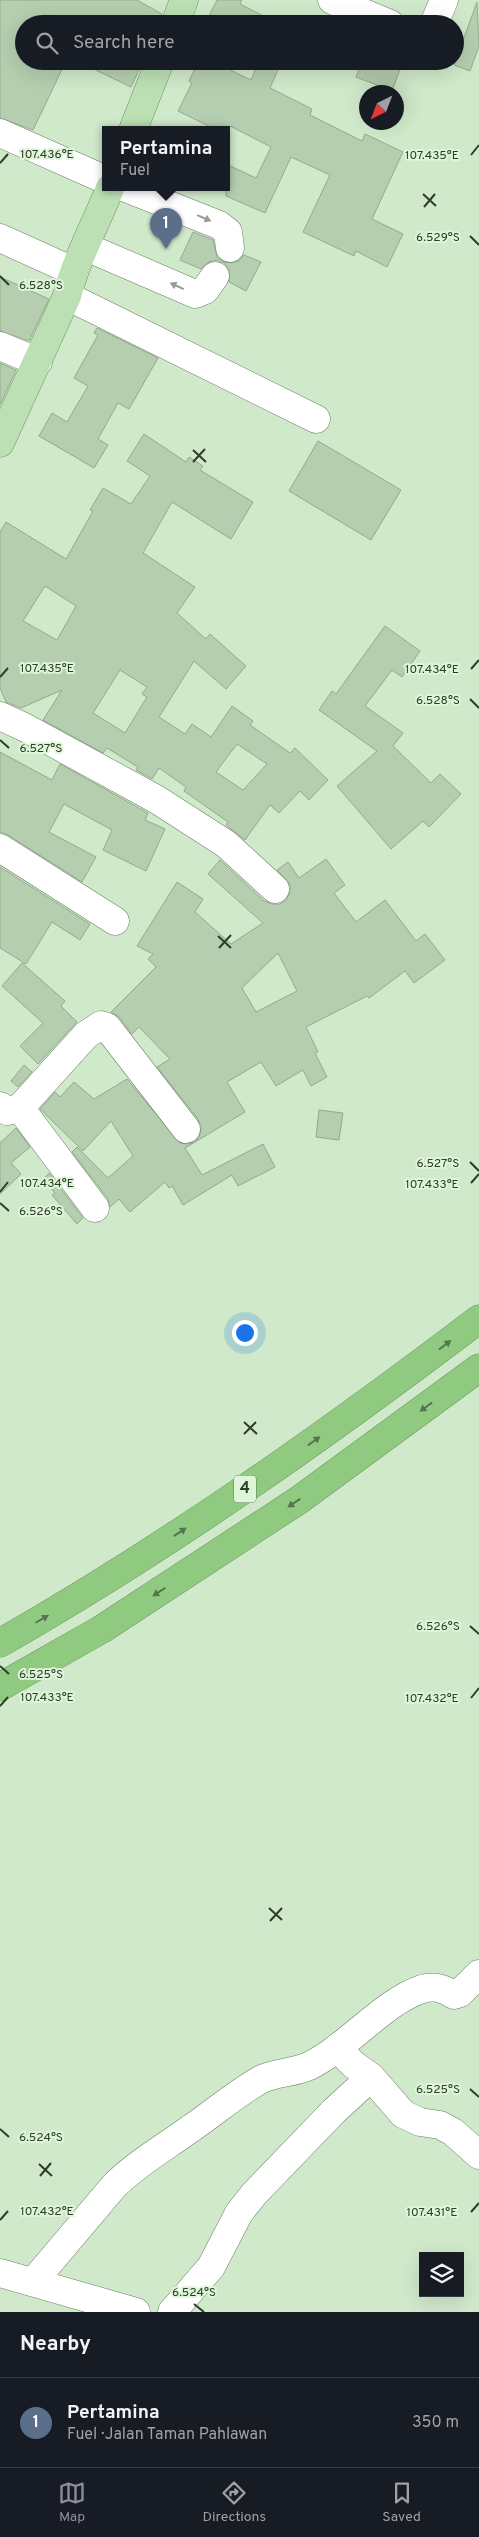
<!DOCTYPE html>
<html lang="en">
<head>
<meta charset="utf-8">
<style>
	body { margin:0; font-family:Overpass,sans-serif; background:#20242c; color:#f1f3f6 }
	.controls { position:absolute; right:15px; bottom:15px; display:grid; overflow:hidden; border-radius:0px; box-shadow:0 5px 20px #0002 }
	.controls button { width:45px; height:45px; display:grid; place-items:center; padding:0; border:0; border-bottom:1px solid #363941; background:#171b24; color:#f1f3f6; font:25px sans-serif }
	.compass { position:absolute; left:359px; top:85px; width:45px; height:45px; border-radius:50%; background:#171b24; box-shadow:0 5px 20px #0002; rotate:222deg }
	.you { position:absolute; left:244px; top:1332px; width:18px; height:18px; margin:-12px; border:4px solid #fff; border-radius:50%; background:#1a73e8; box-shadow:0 0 0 8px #1a73e833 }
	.badge { display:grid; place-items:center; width:32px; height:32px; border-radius:50%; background:#8c9099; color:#fff; font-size:16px; font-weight:700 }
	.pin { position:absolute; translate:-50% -41px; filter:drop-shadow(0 1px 2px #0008) }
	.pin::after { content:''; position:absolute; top:26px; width:18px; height:15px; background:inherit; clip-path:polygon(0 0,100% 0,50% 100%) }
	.popup { position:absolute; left:102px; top:126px; width:128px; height:65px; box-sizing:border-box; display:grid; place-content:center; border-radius:0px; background:#171b24; filter:drop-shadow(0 1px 4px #0005); font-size:16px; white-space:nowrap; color:#9ea1a6 }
	.popup b { font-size:19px; color:#f1f3f6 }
	.popup::after { content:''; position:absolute; left:50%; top:100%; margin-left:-10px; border:10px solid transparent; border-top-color:#171b24 }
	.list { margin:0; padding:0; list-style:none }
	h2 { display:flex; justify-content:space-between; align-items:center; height:65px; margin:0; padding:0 20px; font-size:21px }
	h2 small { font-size:16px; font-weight:400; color:#9ea1a6 }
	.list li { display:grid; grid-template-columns:32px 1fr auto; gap:15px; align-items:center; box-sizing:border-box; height:90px; padding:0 20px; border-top:1px solid #363941 }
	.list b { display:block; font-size:19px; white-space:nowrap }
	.list p { margin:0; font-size:16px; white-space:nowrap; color:#9ea1a6 }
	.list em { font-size:16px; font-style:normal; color:#9ea1a6 }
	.icon { flex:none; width:28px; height:28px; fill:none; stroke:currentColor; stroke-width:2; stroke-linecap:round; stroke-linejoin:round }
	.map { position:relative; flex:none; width:479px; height:2312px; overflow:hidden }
	.search { position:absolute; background:#171b24; box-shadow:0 5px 20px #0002; left:15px; right:15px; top:15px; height:55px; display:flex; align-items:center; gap:12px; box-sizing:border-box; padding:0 18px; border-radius:28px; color:#9ea1a6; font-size:19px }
	.sheet { height:155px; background:#171b24 }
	nav { display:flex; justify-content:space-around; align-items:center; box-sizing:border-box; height:70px; border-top:1px solid #363941; background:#171b24; font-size:14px; color:#9ea1a6 }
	nav a { display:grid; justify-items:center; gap:2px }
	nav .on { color:#8c9099 }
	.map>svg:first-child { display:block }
</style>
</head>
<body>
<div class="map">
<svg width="479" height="2312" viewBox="0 0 479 2312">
	<rect width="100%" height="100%" fill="#d0e9ca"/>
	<g fill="#b5ceaf" stroke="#93ab8d" fill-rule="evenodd">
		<path d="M0,0h137l25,14 -2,10h-136v37h42l-33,69 -33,-12z"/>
		<path d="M217,0h25l-2,4 39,20h-54l-16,-8z"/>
		<path d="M477,2l2,44 -9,25 -16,-6z"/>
		<path d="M77,61h66l-12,26z"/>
		<path d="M199,61h13l39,19 8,-19h23l-12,27 42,21 -2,6 52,26 3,-7 38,18 -31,67 31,15 -16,33 -31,-16 -2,5 -51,-24 27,-57 -39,-18 -26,56 -39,-17v-32l30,14 15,-31 -41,-21 -4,8v-4h-9l-39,-19 14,-28 -3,-2z"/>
		<path d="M362,61h41l-11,30 -36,-14z"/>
		<path d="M193,232l20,8 4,17 7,5 8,1 7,-2 5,-6 17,7 -15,29 -17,-9v-12l-5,-7 -8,-3 -7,2 -8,7 -21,-9z"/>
		<path d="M0,277l49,22 -20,42 -29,-10z"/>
		<path d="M97,328l61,30 -29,51 -11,-6 -20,36 10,6 -14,23 -55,-32 13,-23 15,9 21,-36 -14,-8 24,-43 -4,-2z"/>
		<path d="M0,363l16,7 -16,35z"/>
		<path d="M144,434l42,28 3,-5 14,9 -3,4 53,32 -22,37 -59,-37 -29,51 52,34 -18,26 29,26 4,-5 36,32 -20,23 -32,-28 -35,56 26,17 7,-10 19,13 21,-31 21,15 -3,4 40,28 5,-5 33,32 -19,20 -9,-9 -21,22 -9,-8 -25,35 -19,-15 2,-3 -44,-31 2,-4 -27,-19 -7,11 -16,-9 2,-3 -31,-19 -4,5 -60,-33 19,-30 -41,18 -15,-6 -6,-14v-156l6,-10 60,37 27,-48 -3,-1 13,-22 28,16 19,-28 -23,-15zM45,586l31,20 -19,34 -34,-19zM120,670l27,17 -5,7 5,3 -22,36 -32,-20zM237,744l30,20 -24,26 -27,-18z"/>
		<path d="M318,441l83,49 -30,50 -82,-49z"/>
		<path d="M385,626l35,25 -18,26 -10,-7 -27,36 38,27 -10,13 38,37 9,-9 21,20 -32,33 -6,-6 -32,28 -54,-63 40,-35 -58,-41 13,-19 4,3z"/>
		<path d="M0,752l52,28 8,-16 88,49 -3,7 20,9 -19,42 -43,-21 9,-20 -48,-26 -15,28 47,25 -14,25 -74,-47 -8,-3z"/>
		<path d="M326,859l19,26 -11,8 22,29 29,-22 31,41 9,-7 20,26 -31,23 -9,-12 -36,27 -2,-2 -61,31 12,25 -3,1 12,24 -16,9 -8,-16 -27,16 -15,-24 -34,20 18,30 -60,36 17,27 61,-31 12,23 -37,19 -6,-11 -49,30 -11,-19 -3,2 -4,-6 -35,30 -11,-13 -9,8 -2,-8 -36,-47 5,-5 31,31 25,-22 -22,-35 -28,30 -43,-42 15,-17 5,5 14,-15 20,17 33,-20 53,64 8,1 7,-2 5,-7 1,-8 -3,-8 -41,-52 13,-8 -31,-32 -7,7 -13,-17 -8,-5 45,-45 -8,-8 5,-5 -16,-8 40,-64 26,17 -8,13 36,32 32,-21 -55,-49 12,-14 44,41 8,3h8l6,-4 4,-8v-8l-13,-14 11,-8 11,16zM278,953l19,38 -41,21 -14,-24z"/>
		<path d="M0,867l90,57 -10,16 -28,-18 -26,42 -26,-16z"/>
		<path d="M22,963l43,38 -4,5 16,16 -39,42 -18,-18 23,-23 -41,-37z"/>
		<path d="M24,1065l8,7 -14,15 -7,-6z"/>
		<path d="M319,1110l24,3 -4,27 -23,-3z"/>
		<path d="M16,1128l14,19 -19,16 10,11 -21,20v-51z"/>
		<path d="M49,1173l34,45 -6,6 -25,-29 3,-2 -12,-14z"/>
	</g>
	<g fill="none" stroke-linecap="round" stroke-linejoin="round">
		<defs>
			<g id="minor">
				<path d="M332,0l58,24"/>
				<path d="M434,24l10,-24"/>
				<path d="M0,133l106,47"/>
				<path d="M126,188l93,37 9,7 2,16"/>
				<path d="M0,238l73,33"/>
				<path d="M86,247l109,47 10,-4 10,-14"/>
				<path d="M67,296l249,123"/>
				<path d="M0,346l38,16"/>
				<path d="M0,716l24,11 132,72 70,45 49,45"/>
				<path d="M0,848l115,73"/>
				<path d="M0,1106l7,5 13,-3 66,-73 15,-10 6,2 79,102"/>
				<path d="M20,1108l75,100"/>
				<path d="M337,2048l17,17 17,12"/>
				<path d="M0,2273l136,39"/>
				<path d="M33,2282l81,-96c23,-23 50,-38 76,-57 24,-16 46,-36 72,-50 15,-7 32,-6 47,-13 39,-19 74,-64 113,-77 13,-4 22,0 32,6l6,-2 19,-19"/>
				<path d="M172,2312l39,-45 28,-54 15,-19 80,-83 37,-34 32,37 17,8 20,3 13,7 26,23"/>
			</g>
			<g id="major">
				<path d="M175,24l9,-24"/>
				<path d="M133,130l27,-69"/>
				<path d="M0,443l67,-147c9,-37 29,-72 43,-108"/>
			</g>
			<g id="highway">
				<path d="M0,1643c168,-96 325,-207 479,-324"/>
				<path d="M0,1687l102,-58 197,-129 180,-132"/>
			</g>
		</defs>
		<use href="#minor" stroke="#698064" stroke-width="29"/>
		<use href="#major" stroke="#6e9864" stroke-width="29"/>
		<use href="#highway" stroke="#6e9864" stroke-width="29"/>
		<use href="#minor" stroke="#fff" stroke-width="28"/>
		<use href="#major" stroke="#bcdfb3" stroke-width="28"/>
		<use href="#highway" stroke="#90ca81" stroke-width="28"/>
	</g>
	<defs><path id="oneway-solid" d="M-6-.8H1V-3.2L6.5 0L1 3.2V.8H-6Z" transform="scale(1.25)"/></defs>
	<g fill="#989c96">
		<use href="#oneway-solid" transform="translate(204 218) rotate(23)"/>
		<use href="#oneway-solid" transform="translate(177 286) rotate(-156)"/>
	</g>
	<g fill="#56744f">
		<use href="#oneway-solid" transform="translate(445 1345) rotate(-37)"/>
		<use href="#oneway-solid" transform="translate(426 1407) rotate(144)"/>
		<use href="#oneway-solid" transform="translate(314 1441) rotate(-36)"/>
		<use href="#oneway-solid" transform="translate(294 1503) rotate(146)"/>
		<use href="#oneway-solid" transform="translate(180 1532) rotate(-33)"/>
		<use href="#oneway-solid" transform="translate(159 1592) rotate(147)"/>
		<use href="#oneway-solid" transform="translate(42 1619) rotate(-30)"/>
	</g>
	<path fill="none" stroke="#303a2d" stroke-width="2" d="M471,155l8,-10M0,163l8,-9M423,194l13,12M424,207l11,-13M470,236l9,9M0,276l9,9M193,450l13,12M193,462l12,-13M471,669l8,-9M0,677l8,-9M470,699l9,9M0,740l9,8M218,936l13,12M219,948l12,-13M470,1162l9,9M471,1183l8,-9M0,1192l8,-10M0,1203l9,8M244,1422l13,12M244,1434l12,-12M470,1626l9,8M0,1666l9,8M471,1698l8,-10M0,1706l8,-9M269,1908l13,12M270,1921l12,-13M470,2089l9,8M0,2129l9,8M39,2164l13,12M40,2176l11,-13M471,2212l8,-9M0,2220l8,-9M194,2304l10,8"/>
	<g text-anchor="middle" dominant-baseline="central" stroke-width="4" stroke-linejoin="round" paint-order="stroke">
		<rect fill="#ddf6d7" stroke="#647260" stroke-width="1" x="234" y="1475.5" width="22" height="27" rx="4"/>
		<g font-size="16" font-weight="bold" fill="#303a2d">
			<text x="245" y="1489">4</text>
		</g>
	</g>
	<g font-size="12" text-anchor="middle" fill="#303a2d" stroke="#ddf6d7" stroke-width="4" stroke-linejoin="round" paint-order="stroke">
		<text x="47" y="158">107.436°E</text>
		<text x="432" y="159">107.435°E</text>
		<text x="438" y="241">6.529°S</text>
		<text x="41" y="289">6.528°S</text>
		<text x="47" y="672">107.435°E</text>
		<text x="432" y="673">107.434°E</text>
		<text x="438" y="704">6.528°S</text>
		<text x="41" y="752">6.527°S</text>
		<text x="438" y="1167">6.527°S</text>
		<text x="47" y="1187">107.434°E</text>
		<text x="432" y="1188">107.433°E</text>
		<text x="41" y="1215">6.526°S</text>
		<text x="438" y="1630">6.526°S</text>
		<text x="41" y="1678">6.525°S</text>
		<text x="47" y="1701">107.433°E</text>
		<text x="432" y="1702">107.432°E</text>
		<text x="438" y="2093">6.525°S</text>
		<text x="41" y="2141">6.524°S</text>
		<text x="47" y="2215">107.432°E</text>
		<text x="432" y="2216">107.431°E</text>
		<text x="194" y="2296">6.524°S</text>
	</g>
</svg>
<div class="controls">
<button><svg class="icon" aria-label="layers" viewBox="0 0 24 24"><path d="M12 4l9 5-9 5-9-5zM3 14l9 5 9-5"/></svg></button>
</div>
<svg class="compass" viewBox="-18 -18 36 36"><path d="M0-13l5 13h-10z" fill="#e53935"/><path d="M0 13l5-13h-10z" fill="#9ea1a6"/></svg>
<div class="you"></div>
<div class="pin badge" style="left:166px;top:249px;background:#5c6f8a">1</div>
<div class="popup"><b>Pertamina</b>Fuel</div>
<div class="search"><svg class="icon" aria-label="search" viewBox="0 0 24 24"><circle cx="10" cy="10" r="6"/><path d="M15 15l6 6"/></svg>Search here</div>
</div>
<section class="sheet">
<h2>Nearby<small></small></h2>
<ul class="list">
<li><span class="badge" style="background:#5c6f8a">1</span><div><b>Pertamina</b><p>Fuel · Jalan Taman Pahlawan</p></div><em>350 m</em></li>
</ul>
</section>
<nav>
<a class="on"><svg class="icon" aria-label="map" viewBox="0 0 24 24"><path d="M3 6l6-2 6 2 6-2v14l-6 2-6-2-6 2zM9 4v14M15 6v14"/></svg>Map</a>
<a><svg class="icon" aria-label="directions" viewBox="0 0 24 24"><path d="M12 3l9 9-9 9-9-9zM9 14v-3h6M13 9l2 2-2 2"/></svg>Directions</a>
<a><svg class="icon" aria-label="saved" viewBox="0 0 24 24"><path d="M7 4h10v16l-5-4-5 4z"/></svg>Saved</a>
</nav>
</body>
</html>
